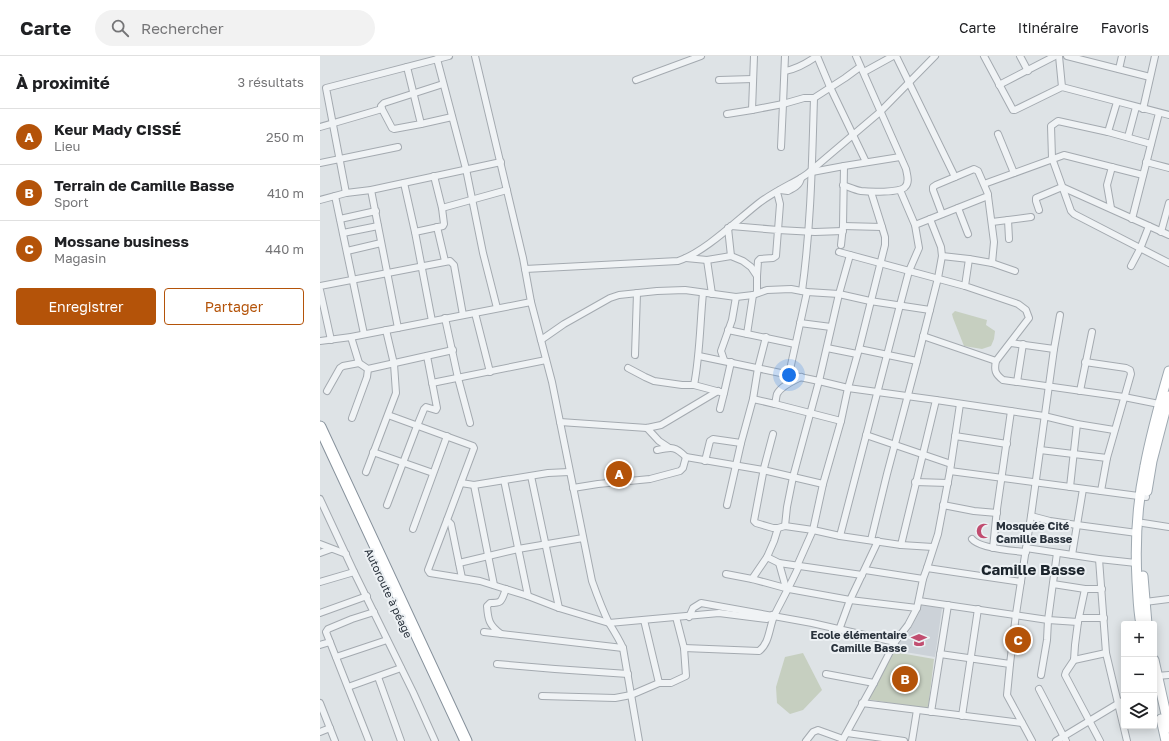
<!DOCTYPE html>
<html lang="fr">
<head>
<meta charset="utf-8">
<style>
	body { margin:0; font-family:"Golos Text",sans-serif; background:#f2f2f2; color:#202124 }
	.controls { position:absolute; right:12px; bottom:12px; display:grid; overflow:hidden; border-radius:4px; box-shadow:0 2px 10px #0003 }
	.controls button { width:36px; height:36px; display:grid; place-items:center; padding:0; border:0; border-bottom:1px solid #e0e0e0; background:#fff; color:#202124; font:20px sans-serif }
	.you { position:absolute; left:469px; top:319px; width:14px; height:14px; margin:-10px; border:3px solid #fff; border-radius:50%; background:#1a73e8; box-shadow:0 0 0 6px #1a73e833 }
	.badge { display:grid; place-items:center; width:26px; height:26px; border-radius:50%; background:#b45309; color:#fff; font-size:13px; font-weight:700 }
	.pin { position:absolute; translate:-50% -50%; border:2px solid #fff; box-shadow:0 1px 4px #0006 }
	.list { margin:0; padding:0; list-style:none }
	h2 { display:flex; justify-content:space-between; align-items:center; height:52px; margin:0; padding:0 16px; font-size:17px }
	h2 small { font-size:13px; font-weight:400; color:#757577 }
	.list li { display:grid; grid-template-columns:26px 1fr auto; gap:12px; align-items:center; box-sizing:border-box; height:56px; padding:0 16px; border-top:1px solid #e0e0e0 }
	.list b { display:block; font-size:15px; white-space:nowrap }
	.list p { margin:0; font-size:13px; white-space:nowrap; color:#757577 }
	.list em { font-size:13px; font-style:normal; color:#757577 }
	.actions { display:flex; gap:8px; padding:12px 16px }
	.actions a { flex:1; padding:9px 0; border:1px solid #b45309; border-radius:4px; text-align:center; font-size:14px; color:#b45309 }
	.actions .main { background:#b45309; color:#fff }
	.icon { flex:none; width:22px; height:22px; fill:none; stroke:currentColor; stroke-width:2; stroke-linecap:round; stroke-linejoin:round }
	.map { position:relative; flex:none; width:849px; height:685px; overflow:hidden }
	header { display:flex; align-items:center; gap:24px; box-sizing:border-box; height:56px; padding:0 20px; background:#fff; border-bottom:1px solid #e0e0e0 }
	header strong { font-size:19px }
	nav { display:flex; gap:22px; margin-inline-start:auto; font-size:14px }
	.search { width:280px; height:36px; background:#f2f2f2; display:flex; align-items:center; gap:10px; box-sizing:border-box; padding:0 14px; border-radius:22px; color:#757577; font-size:15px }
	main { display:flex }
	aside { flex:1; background:#fff }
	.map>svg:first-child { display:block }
</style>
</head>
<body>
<header>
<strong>Carte</strong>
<div class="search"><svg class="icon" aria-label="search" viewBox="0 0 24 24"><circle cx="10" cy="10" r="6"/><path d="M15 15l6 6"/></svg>Rechercher</div>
<nav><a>Carte</a><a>Itinéraire</a><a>Favoris</a></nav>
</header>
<main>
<aside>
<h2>À proximité<small>3 résultats</small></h2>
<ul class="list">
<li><span class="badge">A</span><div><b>Keur Mady CISSÉ</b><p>Lieu</p></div><em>250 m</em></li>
<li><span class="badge">B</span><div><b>Terrain de Camille Basse</b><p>Sport</p></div><em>410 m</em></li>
<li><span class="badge">C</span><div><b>Mossane business</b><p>Magasin</p></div><em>440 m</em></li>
</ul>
<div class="actions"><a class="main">Enregistrer</a><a>Partager</a></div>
</aside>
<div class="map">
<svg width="849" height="685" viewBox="0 0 849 685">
	<rect width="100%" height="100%" fill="#dee3e6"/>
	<path fill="#ccd2d8" d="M600,549l22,3 -7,49 -42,-7 17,-20z"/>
	<g fill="#c6cfc0">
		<path d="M635,255l32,9 -1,5 9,6 -1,8 -3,7 -9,3 -18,-3 -11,-28 -1,-4z"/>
		<path d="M574,596l40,7 -6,50 -62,-10z"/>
		<path d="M483,597l19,37 -19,20 -13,4 -13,-11 -1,-16 9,-30z"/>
	</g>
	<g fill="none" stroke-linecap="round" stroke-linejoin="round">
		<defs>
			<g id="street">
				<path d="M155,0l48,202 8,44 21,80 40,199c5,14 10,28 17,42 5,8 10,16 14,25l16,93"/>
				<path d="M465,0l-2,48 21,-6h10l31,-20 15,-11"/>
				<path d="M497,0l13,31 36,75"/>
				<path d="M576,0l59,121"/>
				<path d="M664,0l29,54h2l47,-23 107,28"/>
				<path d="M700,0l8,15"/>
				<path d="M739,0l3,31"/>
				<path d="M747,0l83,21"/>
				<path d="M117,3l29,110 17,84 14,55"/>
				<path d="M799,13l3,-13"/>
				<path d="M465,15c12,-2 22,-8 32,-15"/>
				<path d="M544,16l29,-16"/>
				<path d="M316,24l65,-24"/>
				<path d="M399,24l34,-1"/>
				<path d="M679,29l56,-29"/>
				<path d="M62,53l10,19 2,1 27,-5 -14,-57"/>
				<path d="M823,53l12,-53"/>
				<path d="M432,54l2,-54"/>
				<path d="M407,58l25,-4 31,-6 -2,43"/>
				<path d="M101,68l31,-7"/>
				<path d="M0,71l62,-18 -1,-3 3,-3 59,-19"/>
				<path d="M788,76l9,-30"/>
				<path d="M678,78l16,39"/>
				<path d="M808,81l8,-30"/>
				<path d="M831,88l-43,-12 -50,-11 -7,5 1,32 19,53 3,3 95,49"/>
				<path d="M826,106l23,6"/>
				<path d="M0,107l78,-16"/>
				<path d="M492,116l32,-6 56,-9"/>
				<path d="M84,127l11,49 17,89"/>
				<path d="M664,128l80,-29 79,20"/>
				<path d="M523,129c6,2 12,5 18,6 8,1 39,2 44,-4 5,-5 2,-12 1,-18l-50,-113"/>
				<path d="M51,134l27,138"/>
				<path d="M460,134l8,1c6,-3 12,-6 13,-13l6,-4 73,-62 55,-56"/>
				<path d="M457,136l3,12 -2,26 37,2 28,-1"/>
				<path d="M26,137l-20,-105 123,-32"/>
				<path d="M15,140l29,138"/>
				<path d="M0,144l26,-7 25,-3 130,-28"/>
				<path d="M122,152l65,-18"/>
				<path d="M638,152l10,26"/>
				<path d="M791,152l-4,-23 5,-18"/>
				<path d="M719,154l-3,-9v-3l26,-11 107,48"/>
				<path d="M622,158l-9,-24v-3l3,-2 38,-16 4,2 10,23v2l6,46 -2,21"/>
				<path d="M20,163l36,-8"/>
				<path d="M812,163l27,-106"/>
				<path d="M688,164l1,19"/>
				<path d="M672,166l39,-5"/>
				<path d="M595,169l73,-29"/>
				<path d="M523,170l39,1 -11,-35"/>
				<path d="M117,171l8,34"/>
				<path d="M408,172l3,28"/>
				<path d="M95,176l28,-6 1,-2 -2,-16 -8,-32"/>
				<path d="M841,176l8,-29"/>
				<path d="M23,177l35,-7"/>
				<path d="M521,189l2,-19 1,-60"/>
				<path d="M27,195l34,-8"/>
				<path d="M519,196l126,34"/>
				<path d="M622,200l27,3 23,4 23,8"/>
				<path d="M366,202l21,2 24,-4 12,5 8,6 6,9 1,-15 2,-2 13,-1 3,-2 2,-26 -47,-4"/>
				<path d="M649,203l-4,27 53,18 8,6 3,8 -33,43c-2,9 -1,13 7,19l121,17 35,7"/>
				<path d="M387,204l5,34"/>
				<path d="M811,210l9,-17 9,-23"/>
				<path d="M205,213l153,-8c27,-9 58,-40 81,-58 13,-10 28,-17 42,-25"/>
				<path d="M0,230l130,-25 4,4 9,50"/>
				<path d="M0,234l11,50"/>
				<path d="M482,235c9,-65 10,-128 12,-193"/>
				<path d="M437,237v-17"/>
				<path d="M155,257l15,59"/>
				<path d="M125,262l13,60 12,45"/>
				<path d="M480,267l31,4"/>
				<path d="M408,274l67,14"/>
				<path d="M427,278l6,-39"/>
				<path d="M603,280l73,25"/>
				<path d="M31,281l8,26 9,6 85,-19"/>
				<path d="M221,284l23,-16 46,-26 9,-3 38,-4 28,-1 51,7 17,-2 14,-5 24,-1 16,3 32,2 31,7 60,9"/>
				<path d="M0,285l31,-4 180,-35"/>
				<path d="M691,287l43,6"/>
				<path d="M507,292l30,6"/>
				<path d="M539,293l58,12"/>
				<path d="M315,299l2,-62"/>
				<path d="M379,300l120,25 29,7 88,12 108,16 33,8 37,6"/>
				<path d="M404,304l-3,-9 11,-31 4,-23"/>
				<path d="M765,306l41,6 4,2 1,4 -24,84 -6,33"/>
				<path d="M308,312l17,9 9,4 28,4h12l30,8 7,-31"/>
				<path d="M469,318l18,-82"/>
				<path d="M697,326l6,-38"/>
				<path d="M112,327l114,-23"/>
				<path d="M374,329c6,-30 6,-62 9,-92"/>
				<path d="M7,335l13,-23 3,-2 16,-3"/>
				<path d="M760,335l12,-59"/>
				<path d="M433,343l22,5c1,-3 1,-7 2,-10 4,-8 16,-13 24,-17"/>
				<path d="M455,348l66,17"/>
				<path d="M400,353l4,-16"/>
				<path d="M68,359l85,31 1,2 -27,72 4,4 11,54"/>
				<path d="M32,362l15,-41 1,-8"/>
				<path d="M240,366l87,6 14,-3 57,-34"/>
				<path d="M327,372l12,13 9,6"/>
				<path d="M453,378l-9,34 -10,53 2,2 17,5h5l7,-2 28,4 27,6 61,9 32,2"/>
				<path d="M546,379l85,29"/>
				<path d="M635,380l52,8"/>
				<path d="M337,394c15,-3 18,-4 29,7l77,13 60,14"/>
				<path d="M720,394l67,8"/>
				<path d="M53,396l60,21"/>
				<path d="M385,405l5,-20 3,-2 28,4"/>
				<path d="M630,415l196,26"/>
				<path d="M46,416l30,-79 -2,-29 -8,-34"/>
				<path d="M211,420l28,132"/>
				<path d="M184,424l24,116"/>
				<path d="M595,426l33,1"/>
				<path d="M141,427l13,2 74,-12 21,-1"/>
				<path d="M154,429l20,100"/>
				<path d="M750,431l7,-63"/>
				<path d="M253,432l25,-4 52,-5 30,-8 3,-3 3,-11"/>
				<path d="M0,443l34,73 59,120 22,49"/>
				<path d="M67,449l30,-79 7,-17 2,-2 10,3 1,-2 -10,-52"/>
				<path d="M407,449l14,-62 12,-44 5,-31 8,-31"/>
				<path d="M623,449l31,6 23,2"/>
				<path d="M711,460l19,5 27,4 60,8"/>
				<path d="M127,464l-19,50 2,3 50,8 48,15 31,12 50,15 110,-10 48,6 5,-4"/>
				<path d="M823,467l26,4"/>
				<path d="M465,470l2,-19 6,-30 26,-96 20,-87 11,-39"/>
				<path d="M93,473l34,-93"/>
				<path d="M520,480l60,-231 9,-34 10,-23 -4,-23 -15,-35"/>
				<path d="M652,483c7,9 41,12 54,13"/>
				<path d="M551,484l16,-66 30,-113 21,-83 4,-22 -1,-9 -11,-28"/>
				<path d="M0,488l26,10"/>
				<path d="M581,489l35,-145"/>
				<path d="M673,492l4,-39 14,-98"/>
				<path d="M706,492l73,11 37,4"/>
				<path d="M0,497l11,-4"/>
				<path d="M752,499l11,-66"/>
				<path d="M447,501l12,6 83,12"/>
				<path d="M779,503l7,94 21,88"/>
				<path d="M139,507l59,-14 65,-11"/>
				<path d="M459,507l7,25"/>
				<path d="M477,510l16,-36 10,-46 18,-63 7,-33 11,-39 26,-104v-8l-3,-10"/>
				<path d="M607,512l94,14"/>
				<path d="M545,514l58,9"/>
				<path d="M406,518l26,5 37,10 61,11 67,8"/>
				<path d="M432,523l15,-22 7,-16 4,-13"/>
				<path d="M0,526l34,-10"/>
				<path d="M733,528l32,5h17"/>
				<path d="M765,533l-7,33 -3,23 -1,15 -8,12 -1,3 35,66"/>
				<path d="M599,545l129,19 30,2"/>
				<path d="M825,546l24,-3"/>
				<path d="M0,557l47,-17"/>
				<path d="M369,561l4,-9 8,-5 111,20 83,19"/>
				<path d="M759,562h25"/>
				<path d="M324,564l15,63"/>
				<path d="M519,574l11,-30 28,-59"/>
				<path d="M164,576l139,16"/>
				<path d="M181,578c-12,-9 -13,-14 -14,-28l3,-3c13,0 11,-2 16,-14"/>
				<path d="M0,589l10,-3"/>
				<path d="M364,592l75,3c11,-8 10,-25 16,-37 8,-16 17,-32 24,-48"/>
				<path d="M620,598l70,10"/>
				<path d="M16,601l51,-17"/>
				<path d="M754,604l32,-7"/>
				<path d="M177,608l58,5 73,5"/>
				<path d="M506,618l48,9"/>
				<path d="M721,619l6,-35 1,-20 9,-67"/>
				<path d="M58,621l23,64"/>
				<path d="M834,625l3,-5 12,-1"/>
				<path d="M28,631l53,-19"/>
				<path d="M719,633l27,52"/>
				<path d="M222,640l73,2 16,-3 28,-12h12l15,-7 -2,-28 -8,-31"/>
				<path d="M0,647l15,38"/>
				<path d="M542,647l160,20"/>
				<path d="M611,656l17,-107"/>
				<path d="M642,660l16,-107"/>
				<path d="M0,676l10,-4"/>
				<path d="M527,677l57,8"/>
				<path d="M49,685l-43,-109 2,-3 24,-10 22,-7"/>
				<path d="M486,685l7,-9 5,-2 25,9"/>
				<path d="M522,685l32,-58 21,-41 13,-17 9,-17 6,-29 4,-11 11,-34 12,-63 10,-67"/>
				<path d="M592,685l5,-31"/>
				<path d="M712,685l-25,-46 3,-31 6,-50 15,-98 23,-167 6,-34"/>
				<path d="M736,685l68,-41"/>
			</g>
			<g id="primary">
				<path d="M827,435l5,-30 17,-65"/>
				<path d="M823,520l4,48"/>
				<path d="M821,568c-3,-14 -3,-29 -4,-43 -2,-38 0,-77 8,-115 6,-32 15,-64 24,-95"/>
				<path d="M834,604l15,68"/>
				<path d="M841,663l5,22"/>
			</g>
			<path id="highway" d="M0,371l146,314"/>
		</defs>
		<use href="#street" stroke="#a4aab0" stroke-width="8"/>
		<use href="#primary" stroke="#9fa9b1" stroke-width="11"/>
		<use href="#highway" stroke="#87929c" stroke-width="13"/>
		<use href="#street" stroke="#f0f3f5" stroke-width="6"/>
		<use href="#primary" stroke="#fff" stroke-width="9"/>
		<use href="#highway" stroke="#fff" stroke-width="11"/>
	</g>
	<defs>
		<symbol id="mosque-bare" viewBox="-9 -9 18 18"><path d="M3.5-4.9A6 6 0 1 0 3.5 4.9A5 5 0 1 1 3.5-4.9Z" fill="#c14d70" stroke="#edf1f4" stroke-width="2.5" paint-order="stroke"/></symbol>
		<symbol id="school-bare" viewBox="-9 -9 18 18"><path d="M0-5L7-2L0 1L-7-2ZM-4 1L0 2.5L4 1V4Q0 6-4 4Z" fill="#c14d70" stroke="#edf1f4" stroke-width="2.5" paint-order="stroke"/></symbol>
	</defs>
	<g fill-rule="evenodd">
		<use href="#mosque-bare" x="653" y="464" width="22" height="22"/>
		<use href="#school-bare" x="588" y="573" width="22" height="22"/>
	</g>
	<g text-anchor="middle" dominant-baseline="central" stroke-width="4" stroke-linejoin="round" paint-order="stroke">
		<g font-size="11" font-weight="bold" fill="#29323c" stroke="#edf1f4" text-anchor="start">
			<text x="676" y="469">Mosquée Cité<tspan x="676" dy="13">Camille Basse</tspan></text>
			<text x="587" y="578" text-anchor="end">Ecole élémentaire<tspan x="587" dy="13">Camille Basse</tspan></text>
		</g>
		<g font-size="11" fill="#29323c" stroke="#edf1f4">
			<text transform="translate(69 537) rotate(65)">Autoroute à péage</text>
		</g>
		<g font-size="15" font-weight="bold" fill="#1b242c" stroke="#edf1f4">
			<text x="713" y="513">Camille Basse</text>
		</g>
	</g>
</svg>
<div class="controls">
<button>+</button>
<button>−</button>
<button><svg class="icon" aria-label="layers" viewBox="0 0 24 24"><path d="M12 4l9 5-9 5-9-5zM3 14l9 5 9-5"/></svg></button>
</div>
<div class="you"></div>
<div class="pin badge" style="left:299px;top:418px">A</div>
<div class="pin badge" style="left:585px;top:623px">B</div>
<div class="pin badge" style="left:698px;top:584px">C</div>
</div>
</main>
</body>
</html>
